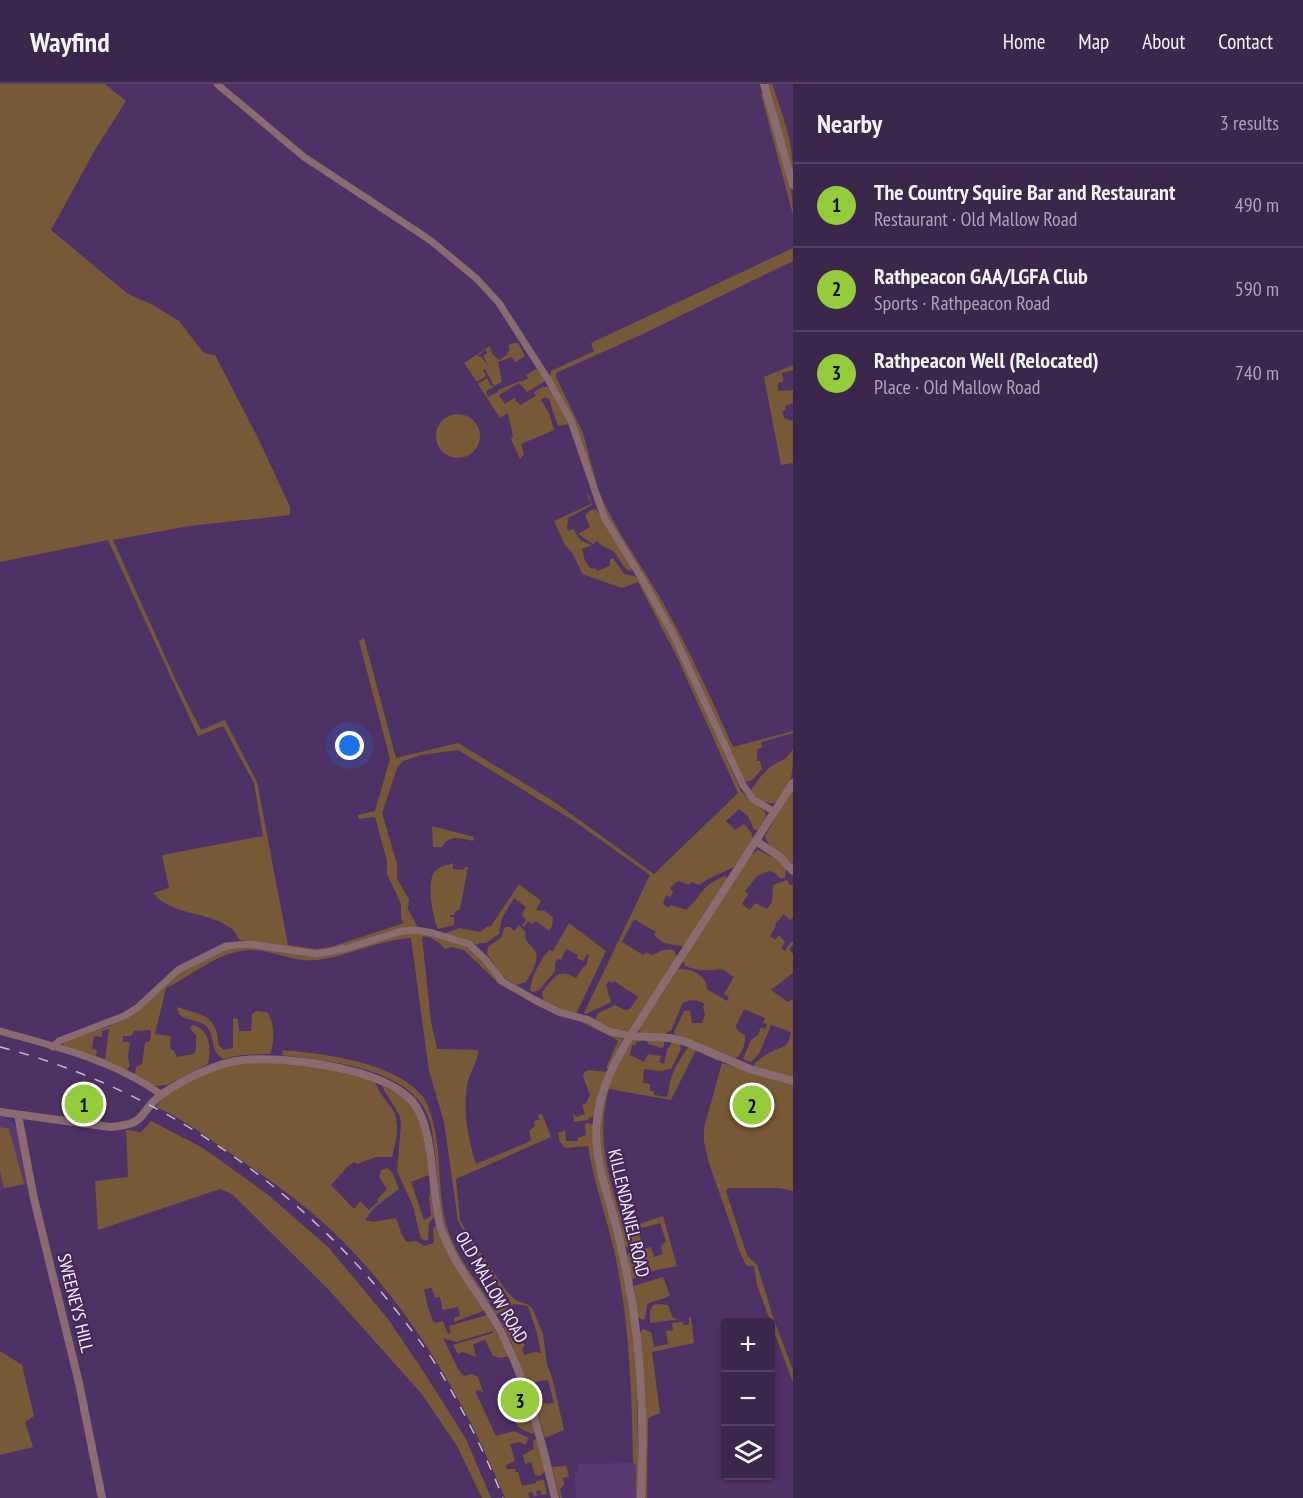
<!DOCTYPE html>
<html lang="en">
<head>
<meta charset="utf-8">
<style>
	body { margin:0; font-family:"PT Sans Narrow",sans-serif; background:#463256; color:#f1f3f6 }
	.controls { position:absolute; right:18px; bottom:18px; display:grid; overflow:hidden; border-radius:6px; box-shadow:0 2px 4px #0004 }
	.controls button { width:54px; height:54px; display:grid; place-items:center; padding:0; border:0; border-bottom:2px solid #544364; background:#3b264c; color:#f1f3f6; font:30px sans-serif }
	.you { position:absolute; left:350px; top:662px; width:21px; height:21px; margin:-15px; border:4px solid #fff; border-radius:50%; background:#1a73e8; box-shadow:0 0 0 9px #1a73e833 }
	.badge { display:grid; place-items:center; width:39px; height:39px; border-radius:50%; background:#94cc3c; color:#111; font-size:20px; font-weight:700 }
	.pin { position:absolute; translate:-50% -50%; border:3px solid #fff; box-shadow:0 2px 6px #0006 }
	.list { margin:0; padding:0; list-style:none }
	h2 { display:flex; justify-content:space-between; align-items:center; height:78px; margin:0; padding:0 24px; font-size:26px }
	h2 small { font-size:20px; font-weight:400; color:#aca5b5 }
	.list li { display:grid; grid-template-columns:39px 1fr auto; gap:18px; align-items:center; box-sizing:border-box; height:84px; padding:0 24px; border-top:2px solid #544364 }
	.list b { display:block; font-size:22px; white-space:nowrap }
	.list p { margin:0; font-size:20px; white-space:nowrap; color:#aca5b5 }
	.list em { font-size:20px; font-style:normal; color:#aca5b5 }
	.icon { flex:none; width:33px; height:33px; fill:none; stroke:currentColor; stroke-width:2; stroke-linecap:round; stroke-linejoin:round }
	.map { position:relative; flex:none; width:793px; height:1414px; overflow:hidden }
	header { display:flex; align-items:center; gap:36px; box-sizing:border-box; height:84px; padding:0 30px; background:#3b264c; border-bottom:2px solid #544364 }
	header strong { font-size:28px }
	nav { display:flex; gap:33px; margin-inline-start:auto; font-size:21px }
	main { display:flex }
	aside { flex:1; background:#3b264c }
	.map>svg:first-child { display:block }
</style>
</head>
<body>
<header>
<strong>Wayfind</strong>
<nav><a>Home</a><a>Map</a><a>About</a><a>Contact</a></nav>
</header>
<main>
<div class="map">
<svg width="793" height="1414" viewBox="0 0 793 1414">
	<rect width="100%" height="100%" fill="#4f3265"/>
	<g fill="#5a3973">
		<path d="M0,1032l14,7 3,5 11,56 -28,6z"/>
		<path d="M636,1379v35h-60l-1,-26h3v-8z"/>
	</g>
	<g fill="#785937" fill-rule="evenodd">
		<path d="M0,0h105l21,17 -30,47 -45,82 77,64 25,11 26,16 24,31 4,2 8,1 44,85 31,67v8l-101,11 -76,14 63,141 25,49 24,-10 32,62 31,163 27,4 16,-2 73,-24 -3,-5v-14l-14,-30v-13l-12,-44 -17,2v-4l17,-4 15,-52 -31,-118 5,-3 32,120 62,-15 95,58 101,73 84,-81 -62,-138 -38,-73 -16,6 -37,-13 -3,-2 -9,-19 -8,-9 -11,-24 37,-17 -5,-11 3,3 3,9 -24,13 -1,10 1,3 5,-2 8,12 11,4 -10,4 3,12 5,7 6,1 1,2 13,-5v-7l3,-1 11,16 13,3 2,3 41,74 61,137 24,21 1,5 -8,13h-4l-6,-14 -9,-7 -13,12 9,9 9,-6 7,8 2,7 -19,28 -26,12 -9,6 -8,-3 -2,3 -11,-4 -8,7 3,4 -3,5 -4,-2 -3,9 6,4 2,-3 15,5c16,-14 15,-25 39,-34l3,3 -43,68 -21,-4 -10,-8 2,-3 -22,-13 -12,23 21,13 3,-2 6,2c8,-3 12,-7 22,-5l3,7 -50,76h-8l-24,-12 2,-7 18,-9 10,5 5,-1 8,-12 -24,-16 -2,2 -3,-2 -3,4 5,17 -25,12 -2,-1 66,-138 -76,-54 -116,-71 -37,5 -18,6 -6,7 -15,45 15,51v15l12,20 -1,10 10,19 -70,18 -33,6 -75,-12c-4,-3 -4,-9 -8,-11 -23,-18 -60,-13 -79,-36l16,-5 -7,-33 101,-19 -9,-53 -31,-57 -25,10 -90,-196 -108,22z"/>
		<path d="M767,0h5c10,29 21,57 21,87z"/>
		<path d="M764,9c12,39 29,81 29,122l-32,-121z"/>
		<path d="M793,164v13l-148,72 -89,40v4l27,56 14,52 -3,1c-10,-40 -24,-74 -44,-109l1,-6 43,-20 -3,-8z"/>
		<path d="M514,259h4l7,13 -10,6 -3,-5 -14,5 4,20 -8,4 -9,-17 -2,1 3,6 -9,6 -13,-19 26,-17 1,4 -4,3 -2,-3 -8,6 4,1 8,9 -6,-10 9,-6v4l7,6 9,-6 -1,-1 3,-3 -2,-5z"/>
		<path d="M793,281v5l-11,3 1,8 -5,2v8l15,-1v13l-8,3 1,3 -4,3 3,7 8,2v42l-12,2 -17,-88z"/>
		<path d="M536,285h2l7,12 -18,11 -8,-9 -20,12 6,9 10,-7 1,5h2l2,3 16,-9 -2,-4 9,-5h5l21,37 -11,2 -9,-27 -4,-2 -4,3 8,13 5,17 -33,14 3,10 -4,5 -9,-20 2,-3 -5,-23 -8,5 -22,-34 9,-6 4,8 2,-1 1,2 -8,4 2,6 10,-5v-2l22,-9 2,1 6,-4 -2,-3z"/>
		<circle cx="458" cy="352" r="22"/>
		<path d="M598,405c16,40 43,75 64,112 27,48 49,97 71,146l60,-16v2l-32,9 1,6 -5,1v12h3l2,8 -10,11 -6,2 -3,-3 -32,-69 -105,-196 -10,-24z"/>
		<path d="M596,425l37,60 -3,2c-9,-4 -10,-13 -16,-19 -6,-5 -9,-3 -17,-11l-4,3 -15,-10 12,-7 -4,-9v-4l5,-4z"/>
		<path d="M793,665c0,23 0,38 -18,54 -9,1 -20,-4 -24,-13 5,-7 11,-16 19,-23 10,-7 16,-6 23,-18z"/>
		<path d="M793,705v74h-1l-23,-18 -4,-9z"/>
		<path d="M432,742l42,11 -1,4c-12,-3 -25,-7 -31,6h-9z"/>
		<path d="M758,766l22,11 6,8 -1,8 -4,2 -6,-6 -6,-2 -12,5 -12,15 3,3 -6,10 8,6 5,-7 12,6 5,-7 1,-17 14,-5 3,5h3v33l-3,2 -6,-6 -9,10 1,2 -6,10 5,4 4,-5 6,7 -4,6 4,3 6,-9h2v3l-4,4 4,5v19l-22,17 17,12 5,-3v80l-38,-12 -1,-3c4,-4 12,-10 19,-13 12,-5 16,-5 18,-19l-20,-7 -12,29 -8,8 -8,-3 8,-19 7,-5 3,-8 4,2 2,-5 -4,-1 2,-5 -21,-9 -8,17 1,4 8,5c1,8 -3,20 -10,24l-59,-22 -2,-5 10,-21 6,-1 2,13h10l3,-8 -2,-8 2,-3c-7,-4 -16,-6 -23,0l-11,27 -4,1 -1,4 -25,-3 -3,-3 40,-61c13,0 28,4 29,20l20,12 2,-4 -5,-3 10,-17 -12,-8c-14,2 -24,2 -37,-3l-2,-6 68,-105z"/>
		<path d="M453,779v6l10,1 2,-3h3l-8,42 -4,2 -2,4h-4v2h4v8l-16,4c-5,-11 -13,-49 -2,-59 5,-5 11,-4 17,-7z"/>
		<path d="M519,800l22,17 -5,9 9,1 8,7 -1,8 -3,5 -13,-10 -4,3 -4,-3 -4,6 -2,-1 4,-6 -4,-6 4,-7 -12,-9 -12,20 -3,16 -13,9h-7l-2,2 -8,-4 -25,-7 15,-6 21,4 8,-6h3z"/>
		<path d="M569,839l37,28 -29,61 -3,1 -15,-3 -15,-8 -2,-10c13,-14 15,-25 34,-14l8,-12h2l3,-11 -2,-1 -4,7 -6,-3 1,-3 -12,-6 -5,11 -4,-1 -2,5v7l-16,19 -6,2 -3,-2c2,-14 9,-28 19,-40l4,1z"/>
		<path d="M519,841l7,7c-3,11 6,12 10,21 3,8 -6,22 -10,29l-10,3 -14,-9 -15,-22 1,-7 13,-9 4,-11h5l4,4z"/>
		<path d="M415,847l53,15 13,12 18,24 124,57 -14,30 -3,-1 12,-27 -4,-3 -35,-17 -20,-5 -21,-10 -39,-22 -35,-34 -12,-3 -7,2c-6,-7 -15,-14 -23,-12l9,85 6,27 41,1c0,12 -7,20 -10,31 -6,27 0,58 8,83l55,-23 -2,-10 6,-5 -1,-5 5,-1 -1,-5 4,-1 9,23 -95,42 4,41 7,13 40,59 10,9 12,4 4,5 10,24 4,31 5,12 12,53 -19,8 -9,-31 9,-5 1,2 8,-1 -6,-23 -12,2 -4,5 2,6 -3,1 -19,-50 -11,-23 2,-3 6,4 5,12 3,-1 4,8 4,4 -3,4 2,6 11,-3 6,1 -4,-20 -9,-27 -13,-2 -6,3 3,9 -8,-3 -8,1 -5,-8 3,2 16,-8 -26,-33 -26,-46 -14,-99 -15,-51 -18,-133c-32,2 -62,18 -94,22 -23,3 -46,-11 -68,-10 -33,2 -55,25 -83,38l-11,46 16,2 -1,12 4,3 3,6 17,-3 2,-5v-14l-6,-6 2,-4c19,4 19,25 16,39l-41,21 -13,1 -19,-11 1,-8 6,-3 3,-21 5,-2 1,-11 -17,1 -3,5h-8v6h7l-2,15 2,9 -3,4 -64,-22v-4l2,-3 45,-15 27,-16 38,-34 16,-11 33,-15 11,-4h13l60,10zM109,945l-4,30 -9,-3 1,-6 -5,-1 2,-13 8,1v-6z"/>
		<path d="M177,923c27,9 39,7 42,39l5,4 9,-2v-30l5,1 1,12h12l1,-17 4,-3 11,1c8,11 8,31 3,42l-29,1 -18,4c-2,-2 -5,-4 -7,-7 -5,-8 -2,-19 -10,-26 -10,-9 -28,-3 -29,-19z"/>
		<path d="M637,953l27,2v7l-2,2 -14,-4v-2l-6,-3 -2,3 -3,-1 -1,4h-4l-2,10 14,7 4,-8 13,2 -2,6 5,2 3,-14 6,-9 6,1 2,7 -10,20 -11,2 -16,-2 -1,14 7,1v7h4v4l13,2c2,-5 2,-9 3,-15 3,-13 12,-26 20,-37l28,15v1l-22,-11 -25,50 -62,-11c-14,50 0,88 14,136l7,2 33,-11 14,50 -25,5 -19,8 -2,4 -4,-27 2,-3 22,-6 3,10 9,-3 -2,-8 5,-5 -6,-18 -21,6 2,12 -2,4 -11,3 -3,-2c-11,-39 -30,-82 -26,-123 3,-30 18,-56 32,-82z"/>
		<path d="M283,966c41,4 113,12 140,47 5,7 8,17 10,25 9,34 4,71 14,105 8,27 27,51 43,75l-1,1c-17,-25 -34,-45 -43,-73 -10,-34 -8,-70 -15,-105 -12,-57 -102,-64 -149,-70z"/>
		<path d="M282,978l63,10 30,10c4,10 9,16 15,24 12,15 6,35 2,51h-16l-19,7 -3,-2 -6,4 -17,19 23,24 6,-8 9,9 9,-8 -1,-2 10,-11 -8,-12 2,-7 7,-2 5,6 6,15 -24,18 -10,13 8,2 23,-4 6,17 5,7 10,-1 7,5 10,-3 -1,-14 4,-5 49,86 -32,12v-4l6,-2 -2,-9 -15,3 -3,-13 -5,1 -3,-10 -8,1 3,15 6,17 2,2 8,-2 5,13 3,-1 -2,-7 38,-11 22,41 -8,2 -8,-2 -8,-16 -12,4 3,13 -13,-5 -5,2 -5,-9 40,-12v-2l-37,11 -13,-4 15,31 6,7 8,-2 6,3 5,15 -6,-2 -1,3 20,43 18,-5 15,7 -4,7 -5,-3 -10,2 5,17 -9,4 1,4h9l-1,3h3l4,14 14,-3v-2l8,-1 3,14 -5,1 -2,-5 -4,1 1,5 -2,1 -3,-5h-3l-1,2 2,4h-25c-36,-88 -84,-173 -149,-243 -35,-39 -80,-71 -123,-100 -25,-17 -49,-36 -77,-48 12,-20 61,-40 83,-44 14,-2 29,-1 43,-1z"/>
		<path d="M722,979l71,20v108l-14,-3h-51l-2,3 21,64 10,10 2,6 14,46 20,53v13l-36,-98 -3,-19h-7l-6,-11 -32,-92 -5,-22v-13z"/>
		<path d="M589,986l18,2 -13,45h-4l-2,3 -14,2 -1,-9 3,4 9,-3 -3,-9 4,-2 4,-8 -7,-19 1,-4z"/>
		<path d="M381,1001c6,4 14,7 21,11 22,17 25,53 27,79l-18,7 13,38 7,-4 -2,-20 1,-5 4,26 -5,6 -1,16 -1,2 -6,-2 -8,-33 -16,-35 4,-46 -1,-9z"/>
		<path d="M151,1037l52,27 64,46 62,54 59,71 39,58 39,62 25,59h-9l-25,-52 -36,-53 -93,-104 -96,-95 -12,-5 -122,41 -3,-49 33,-4 -2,-47 15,2z"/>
		<path d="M588,1039l5,2 35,165 8,65 3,143h-3v-34l-3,-1c-1,-62 -3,-126 -14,-188 -7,-44 -24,-85 -31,-129l-23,2 -5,-6 -2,-9 7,-3 1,11h12v-3l8,-3 -1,-11z"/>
		<path d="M0,1043l9,2 15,55 -20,4 -4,-17z"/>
		<path d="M663,1193l7,18c-7,6 -17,4 -23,10l-2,14 -2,1 -6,-3 -3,-31z"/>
		<path d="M658,1220l10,1 5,13 8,1 -31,4v-12l3,-6z"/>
		<path d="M691,1233l3,26 -42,9 8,61 -12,5 -1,80h-3l-5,-164 4,-5 8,3 3,15 14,-3 -2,-13 7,-1 -1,-7 11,-1v3h6v-7z"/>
		<path d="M0,1267l22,14 12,51 -9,6 8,25 -33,8z"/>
		<path d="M522,1308l12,40 -2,2 -14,-7 -6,-10h-4l-2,-7 -3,1 -2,-7 4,-2 -1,-5z"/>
		<path d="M536,1355l9,32 -5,5 -5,-1 -4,-13 -6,2 -2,-9 11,-6 -1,-8z"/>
		<path d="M566,1382l3,10 -6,2 1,7 -4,4 2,9h-2l-8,-31z"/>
	</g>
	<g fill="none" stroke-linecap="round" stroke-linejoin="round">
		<g stroke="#8a6b70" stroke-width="7">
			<path d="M217,0l87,73 126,83 47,39 22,24 50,78 22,40 33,96 38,62 32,57 69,149 11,15 21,12"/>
			<path d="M0,947c56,16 114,29 162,64"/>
			<path d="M53,963l6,-6 65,-25 13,-8 41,-38 48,-24 24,-2 67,10 31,-6 54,-17 14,-1 17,3 36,11 16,15 17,22 33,19 24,12 30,8 19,11 22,5"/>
		</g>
		<g stroke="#8a6b70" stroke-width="8">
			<path d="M764,0l29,101"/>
			<path d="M756,757l24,16 13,14"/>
			<path d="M630,952l40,2 16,4 64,27 43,12"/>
			<path d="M0,1028l110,15c38,-2 28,-15 51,-32 21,-15 57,-33 83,-35 43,-4 138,8 168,41 24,27 18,92 29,127 13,40 43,69 61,106 26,51 40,109 53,164"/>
			<path d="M18,1031l16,84 45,184 23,115"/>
			<path d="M641,1414c3,-63 1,-129 -8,-191 -5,-28 -10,-57 -18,-85 -9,-33 -22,-68 -18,-102 3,-31 18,-58 33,-84l163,-253"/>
		</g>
		<path stroke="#c6bad1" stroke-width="1.5" stroke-dasharray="10 10" stroke-linecap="butt" d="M0,963c155,40 296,137 395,262 15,19 30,38 43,59 25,41 47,85 65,130"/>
	</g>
	<g text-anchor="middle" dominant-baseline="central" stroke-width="4.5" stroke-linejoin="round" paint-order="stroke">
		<g font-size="18" fill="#f4eefa" stroke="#44285a">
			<text transform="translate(629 1129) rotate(77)">KILLENDANIEL ROAD</text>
			<text transform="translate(492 1203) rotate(60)">OLD MALLOW ROAD</text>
			<text transform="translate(76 1219) rotate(76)">SWEENEYS HILL</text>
		</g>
	</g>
</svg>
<div class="controls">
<button>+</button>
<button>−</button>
<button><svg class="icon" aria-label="layers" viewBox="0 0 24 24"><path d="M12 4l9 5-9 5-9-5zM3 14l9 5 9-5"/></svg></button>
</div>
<div class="you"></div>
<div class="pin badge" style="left:84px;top:1020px">1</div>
<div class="pin badge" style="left:752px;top:1021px">2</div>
<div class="pin badge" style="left:520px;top:1316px">3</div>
</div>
<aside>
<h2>Nearby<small>3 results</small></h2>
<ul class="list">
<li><span class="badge">1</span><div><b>The Country Squire Bar and Restaurant</b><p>Restaurant · Old Mallow Road</p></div><em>490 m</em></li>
<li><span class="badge">2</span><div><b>Rathpeacon GAA/LGFA Club</b><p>Sports · Rathpeacon Road</p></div><em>590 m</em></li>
<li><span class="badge">3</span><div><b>Rathpeacon Well (Relocated)</b><p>Place · Old Mallow Road</p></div><em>740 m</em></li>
</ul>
</aside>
</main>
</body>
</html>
